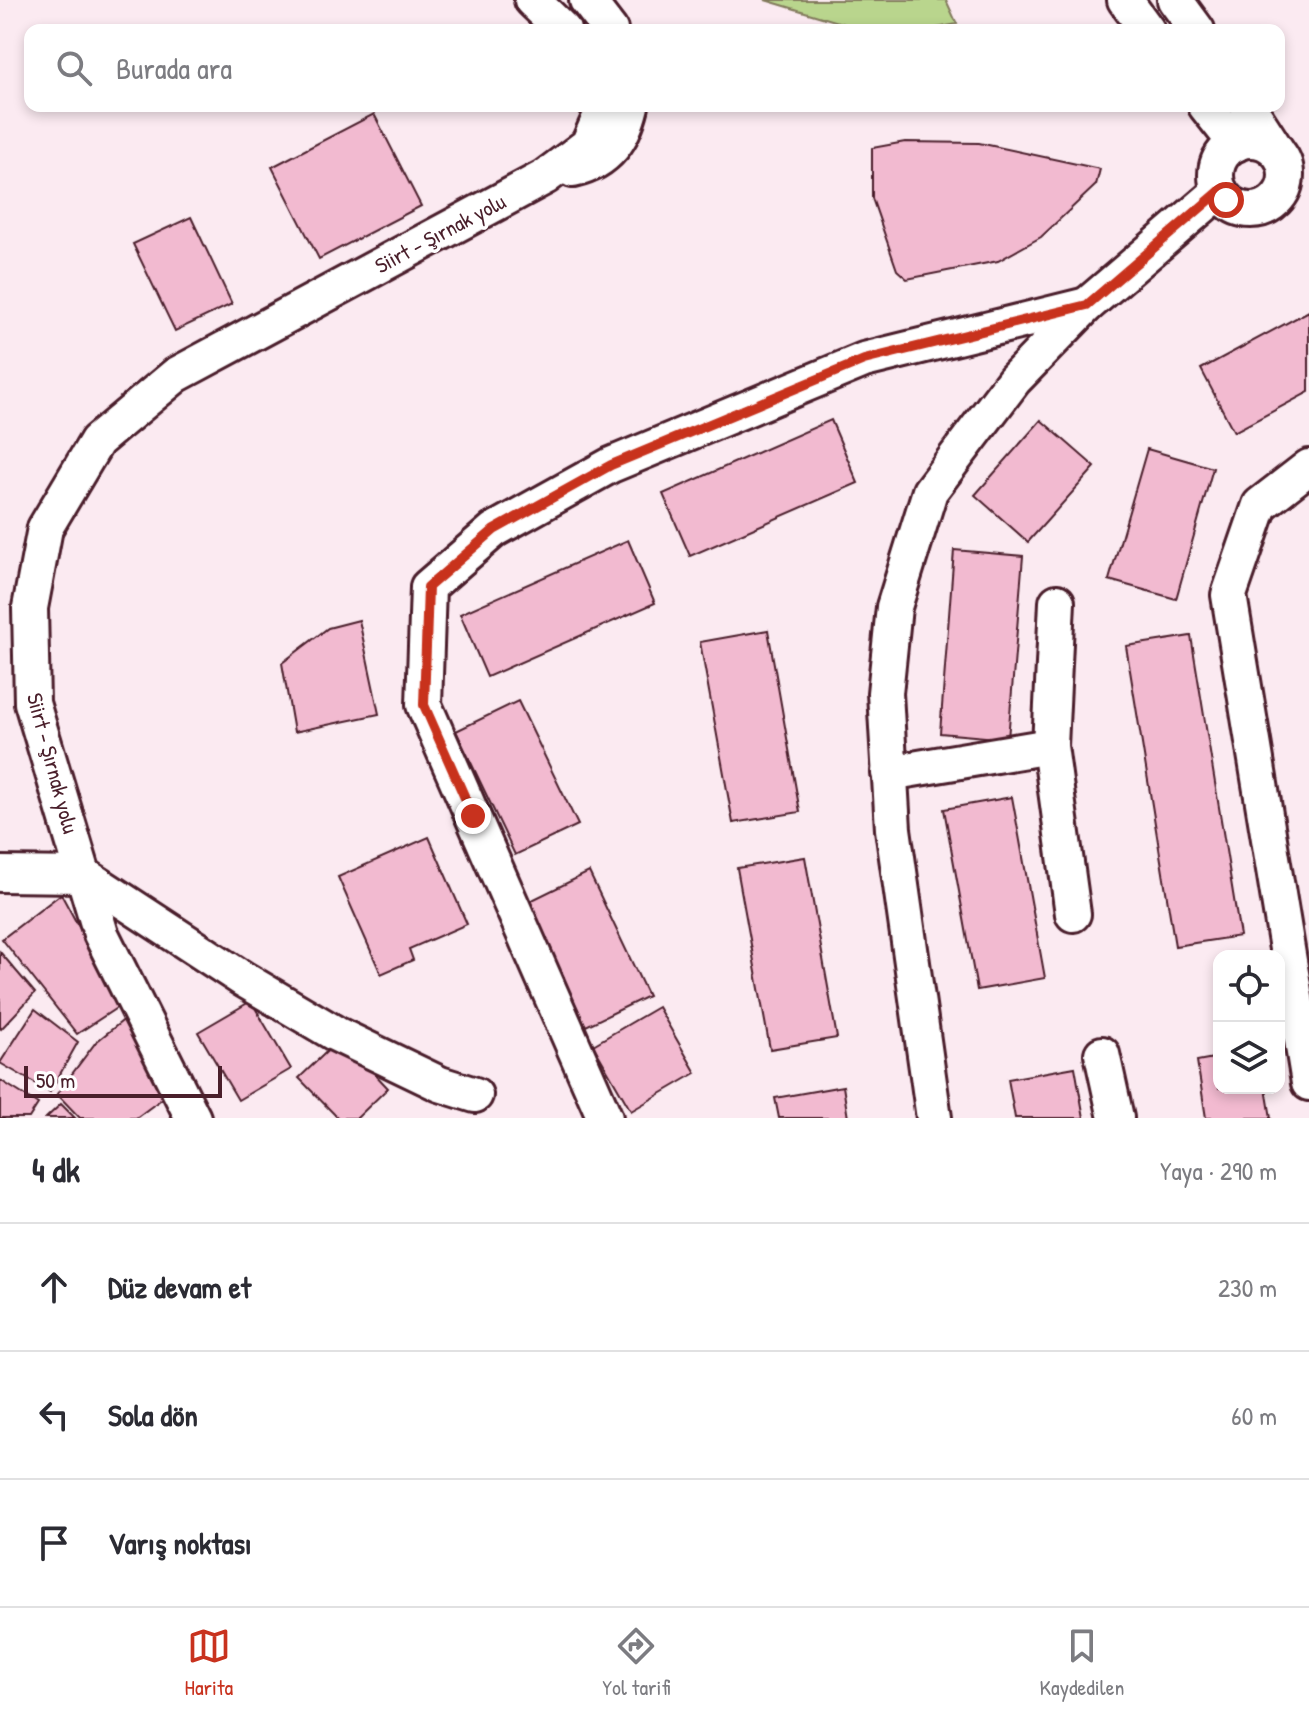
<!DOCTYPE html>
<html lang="tr">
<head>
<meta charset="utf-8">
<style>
	body { margin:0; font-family:"Patrick Hand",sans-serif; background:#f2f2f3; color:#2b2b33 }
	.controls { position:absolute; right:24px; bottom:24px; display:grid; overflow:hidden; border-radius:16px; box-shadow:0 4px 12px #0003 }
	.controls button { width:72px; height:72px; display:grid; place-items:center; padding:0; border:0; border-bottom:2px solid #e1e1e2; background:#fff; color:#2b2b33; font:40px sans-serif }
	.scale { position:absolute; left:24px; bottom:20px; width:198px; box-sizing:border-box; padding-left:8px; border:4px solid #4a1f2b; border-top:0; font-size:22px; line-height:28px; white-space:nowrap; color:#4a1f2b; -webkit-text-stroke:6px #fff; paint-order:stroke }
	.stop { position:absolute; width:24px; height:24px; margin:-18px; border:6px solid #c8321e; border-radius:50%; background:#fff }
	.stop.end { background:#c8321e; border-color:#fff; box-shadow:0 2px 8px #0008 }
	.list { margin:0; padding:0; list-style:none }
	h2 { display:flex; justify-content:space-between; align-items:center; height:104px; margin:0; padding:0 32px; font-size:34px }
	h2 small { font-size:26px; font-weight:400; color:#7c7c81 }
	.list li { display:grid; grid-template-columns:52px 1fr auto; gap:24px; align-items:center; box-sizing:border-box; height:128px; padding:0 32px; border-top:2px solid #e1e1e2 }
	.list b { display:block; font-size:30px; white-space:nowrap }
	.list em { font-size:26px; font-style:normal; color:#7c7c81 }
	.icon { flex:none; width:44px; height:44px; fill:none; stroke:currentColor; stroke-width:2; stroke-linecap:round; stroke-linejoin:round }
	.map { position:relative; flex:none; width:1309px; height:1118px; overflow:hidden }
	.search { position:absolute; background:#fff; box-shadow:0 4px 12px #0003; left:24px; right:24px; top:24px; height:88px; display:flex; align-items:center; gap:20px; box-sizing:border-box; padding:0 28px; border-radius:16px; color:#7c7c81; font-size:30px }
	.sheet { height:488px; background:#fff }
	nav { display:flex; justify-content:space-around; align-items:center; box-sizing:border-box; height:112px; border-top:2px solid #e1e1e2; background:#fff; font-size:22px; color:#7c7c81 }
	nav a { display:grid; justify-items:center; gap:4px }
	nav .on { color:#c8321e }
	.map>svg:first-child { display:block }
</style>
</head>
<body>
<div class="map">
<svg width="1309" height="1118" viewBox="0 0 1309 1118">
	<rect width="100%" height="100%" fill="#fbeaf1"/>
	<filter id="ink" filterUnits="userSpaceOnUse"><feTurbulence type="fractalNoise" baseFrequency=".0125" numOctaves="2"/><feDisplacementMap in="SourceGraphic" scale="16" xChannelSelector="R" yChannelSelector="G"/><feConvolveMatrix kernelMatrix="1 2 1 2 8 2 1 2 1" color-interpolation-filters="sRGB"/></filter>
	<g filter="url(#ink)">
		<path fill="#b9d58d" stroke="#827a5c" stroke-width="2" d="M765,0h181l11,24 -31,6h-61z"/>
		<g fill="#f2bad0" stroke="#4a1f2b" stroke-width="2">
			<path d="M374,114l47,92 -102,53 -47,-92z"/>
			<path d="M905,142l74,1 121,26 -4,16 -55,52 -43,24 -91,18 -10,-9 -25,-72v-50z"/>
			<path d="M191,217l41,87 -57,27 -42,-87z"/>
			<path d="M1309,311v81l-75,40 -33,-63z"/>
			<path d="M831,420l27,63 -168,73 -27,-62z"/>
			<path d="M1041,420l54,47 -67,75 -53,-47z"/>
			<path d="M1147,449l66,19 -37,131 -67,-19z"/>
			<path d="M628,540l27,63 -168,74 -27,-63z"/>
			<path d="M954,550l69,6 -15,183 -68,-6z"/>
			<path d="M359,620l20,94 -85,18 -12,-69 46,-35z"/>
			<path d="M768,630l32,182 -67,11 -33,-181z"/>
			<path d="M1191,636l49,300 -65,10 -49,-300z"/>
			<path d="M518,701l60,124 -63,30 -59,-124z"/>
			<path d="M1012,797l33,181 -68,12 -33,-181z"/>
			<path d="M429,837l38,87 -58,25 4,11 -32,14 -43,-97z"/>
			<path d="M805,857l32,181 -67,11 -33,-181z"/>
			<path d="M589,872l59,124 -62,30 -60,-123z"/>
			<path d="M61,894l60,111 -44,29 -75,-95z"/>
			<path d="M0,952l35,41 -34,36 -1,-1z"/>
			<path d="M251,1001l40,68 -53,31 -40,-68z"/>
			<path d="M658,1007l38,66 -65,38 -38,-66z"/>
			<path d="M35,1009l43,33 -28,50 -50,-29z"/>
			<path d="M126,1018l41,77 -31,23h-56l-23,-24 39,-52z"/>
			<path d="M341,1038l47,50 -31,30h-19l-39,-40z"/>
			<path d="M1219,1057v31h47l5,30h-65l-9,-57z"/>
			<path d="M1075,1067l9,51h-69l-7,-39z"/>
			<path d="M0,1080l38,24 -9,14h-29z"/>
			<path d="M843,1086l5,32h-69l-4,-20z"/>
			<path d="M61,1104l14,14h-29z"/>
		</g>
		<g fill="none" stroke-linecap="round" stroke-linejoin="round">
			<defs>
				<g id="minor">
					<path d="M532,0l31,30"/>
					<path d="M587,0l23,30"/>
					<path d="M1125,0l22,30"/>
					<path d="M1175,0l22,30"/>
					<path d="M1206,106l30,38"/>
					<path d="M1248,106l29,45"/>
					<circle cx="1251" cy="175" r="35"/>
					<path d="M573,170c35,-8 50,-31 58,-64"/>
					<path d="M1309,467l-49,38 -31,90 80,488"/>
					<path d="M1057,602l-7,144 23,168"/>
					<path d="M889,773l161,-27"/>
					<path d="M0,874l84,1 159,104 93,55 104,50 35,11"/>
					<path d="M1102,1054l14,64"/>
					<path d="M193,1118l-92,-184 -69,-231 -2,-95 15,-80 52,-87 79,-66 369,-198 43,-32 17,-39"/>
					<path d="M605,1118l-181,-413 4,-118 66,-57 117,-65 253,-105 223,-55"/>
					<path d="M934,1118l-41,-289 -8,-136 9,-86 36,-116 84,-111 73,-75 133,-114"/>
				</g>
			</defs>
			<use href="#minor" stroke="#4a1f2b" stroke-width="40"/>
			<use href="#minor" stroke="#fff" stroke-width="34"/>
		</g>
	</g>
	<g fill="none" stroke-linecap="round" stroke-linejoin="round" filter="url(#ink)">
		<path stroke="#c8321e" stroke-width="10" d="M473,816l-49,-111 4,-118 66,-57 117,-65 253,-105 223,-55 133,-114 6,9"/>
	</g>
	<g text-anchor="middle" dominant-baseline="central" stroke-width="7" stroke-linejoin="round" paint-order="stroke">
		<g font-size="22" fill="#4a1f2b" stroke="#fff">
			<text transform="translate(440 233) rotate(-28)">Siirt - Şırnak yolu</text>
			<text transform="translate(53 763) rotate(75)">Siirt - Şırnak yolu</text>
		</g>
	</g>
</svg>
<div class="controls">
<button><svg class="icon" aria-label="locate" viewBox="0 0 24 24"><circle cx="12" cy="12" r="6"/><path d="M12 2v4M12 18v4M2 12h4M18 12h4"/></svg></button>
<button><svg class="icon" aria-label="layers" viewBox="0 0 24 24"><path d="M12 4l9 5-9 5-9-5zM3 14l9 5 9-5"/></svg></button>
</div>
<div class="scale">50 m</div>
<div class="stop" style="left:1226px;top:200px"></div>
<div class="stop end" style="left:473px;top:816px"></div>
<div class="search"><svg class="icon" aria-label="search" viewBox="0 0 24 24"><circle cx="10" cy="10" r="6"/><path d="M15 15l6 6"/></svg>Burada ara</div>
</div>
<section class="sheet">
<h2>4 dk<small>Yaya · 290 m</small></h2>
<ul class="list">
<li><svg class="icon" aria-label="ahead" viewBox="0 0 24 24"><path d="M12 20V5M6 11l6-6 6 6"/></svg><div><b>Düz devam et</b></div><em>230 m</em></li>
<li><svg class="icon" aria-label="left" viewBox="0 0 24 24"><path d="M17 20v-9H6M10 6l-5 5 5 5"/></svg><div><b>Sola dön</b></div><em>60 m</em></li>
<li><svg class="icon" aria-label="arrive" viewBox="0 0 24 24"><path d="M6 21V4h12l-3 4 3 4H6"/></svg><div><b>Varış noktası</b></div></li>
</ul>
</section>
<nav>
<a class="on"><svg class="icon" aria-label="map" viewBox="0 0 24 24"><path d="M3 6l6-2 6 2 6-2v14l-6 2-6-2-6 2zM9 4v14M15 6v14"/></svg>Harita</a>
<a><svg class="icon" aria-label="directions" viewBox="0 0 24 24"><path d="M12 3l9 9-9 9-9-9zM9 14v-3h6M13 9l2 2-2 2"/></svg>Yol tarifi</a>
<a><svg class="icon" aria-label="saved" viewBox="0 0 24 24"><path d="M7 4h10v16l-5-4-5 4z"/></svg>Kaydedilen</a>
</nav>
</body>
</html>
